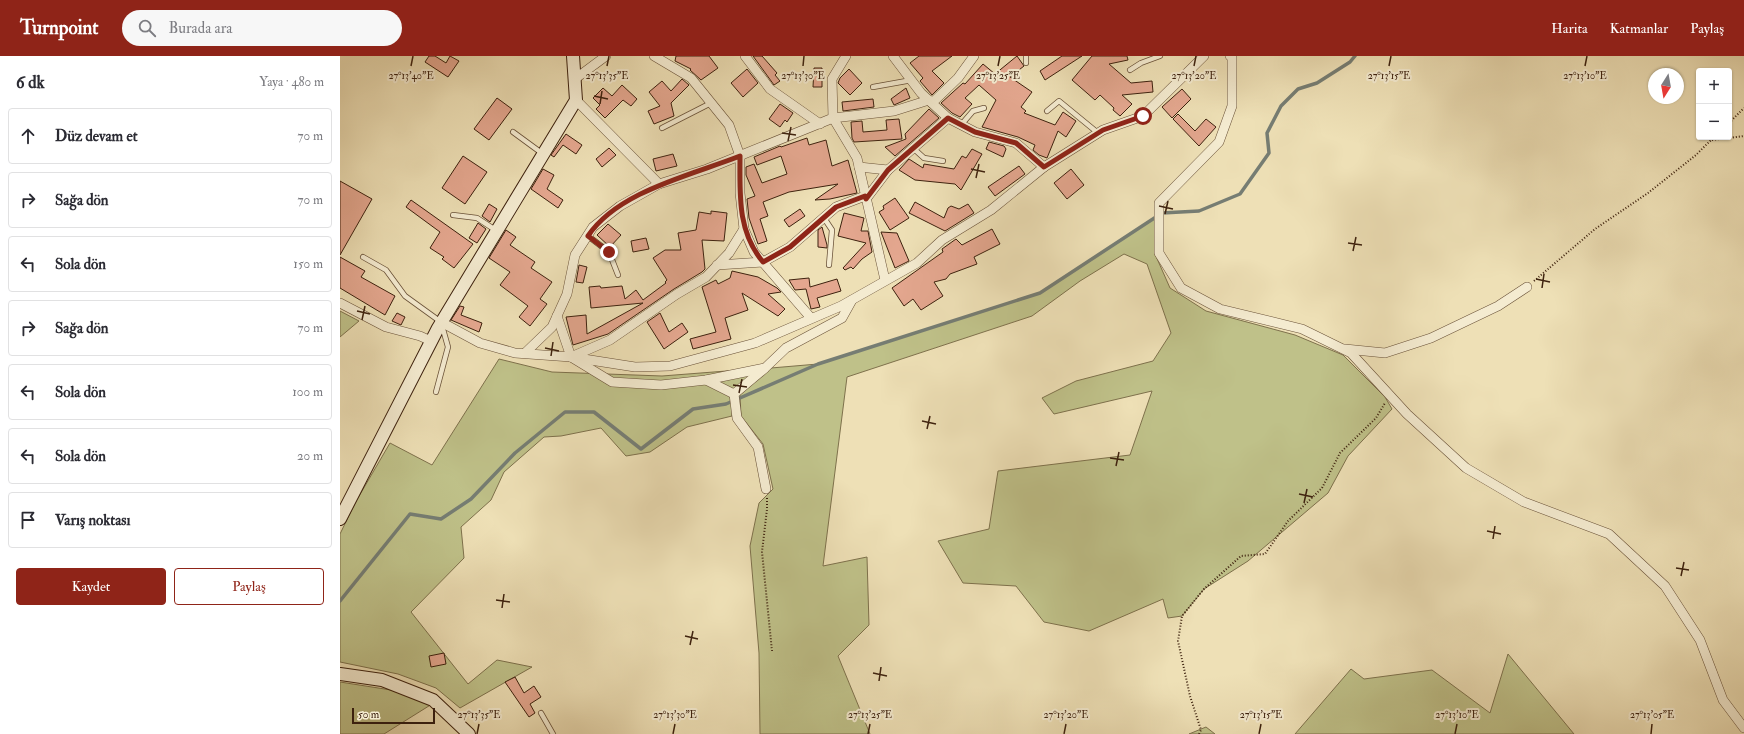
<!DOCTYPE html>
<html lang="tr">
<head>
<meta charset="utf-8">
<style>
	body { margin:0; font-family:"IM FELL Double Pica",serif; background:#f7f7f7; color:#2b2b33 }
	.controls { position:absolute; right:12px; top:12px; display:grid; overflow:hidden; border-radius:4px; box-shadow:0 1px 3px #0004 }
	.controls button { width:36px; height:36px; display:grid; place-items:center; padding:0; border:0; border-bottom:1px solid #e1e1e2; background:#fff; color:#2b2b33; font:20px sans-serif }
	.compass { position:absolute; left:1308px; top:12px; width:36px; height:36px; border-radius:50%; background:#fff; box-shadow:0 1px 3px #0004; rotate:191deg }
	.scale { position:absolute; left:12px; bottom:10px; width:83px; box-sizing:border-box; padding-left:4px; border:2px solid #3d210e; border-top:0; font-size:11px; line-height:14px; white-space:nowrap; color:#3d210e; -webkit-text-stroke:3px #f4ebd0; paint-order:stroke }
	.stop { position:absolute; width:12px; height:12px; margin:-9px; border:3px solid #8f2418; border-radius:50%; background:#fff }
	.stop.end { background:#8f2418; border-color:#fff; box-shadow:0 1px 4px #0008 }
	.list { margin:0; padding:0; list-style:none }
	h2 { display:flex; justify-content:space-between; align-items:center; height:52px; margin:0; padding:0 16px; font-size:17px }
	h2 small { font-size:13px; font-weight:400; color:#7c7c81 }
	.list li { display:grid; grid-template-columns:26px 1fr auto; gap:12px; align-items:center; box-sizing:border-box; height:56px; margin:0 8px 8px; padding:0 8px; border:1px solid #e1e1e2; border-radius:4px }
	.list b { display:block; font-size:15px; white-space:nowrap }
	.list em { font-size:13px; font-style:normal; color:#7c7c81 }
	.actions { display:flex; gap:8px; padding:12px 16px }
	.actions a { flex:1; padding:9px 0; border:1px solid #8f2418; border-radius:4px; text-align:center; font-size:14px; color:#8f2418 }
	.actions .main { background:#8f2418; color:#fff }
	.icon { flex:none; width:22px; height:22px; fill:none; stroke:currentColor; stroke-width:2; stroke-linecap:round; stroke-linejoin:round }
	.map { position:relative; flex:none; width:1404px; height:678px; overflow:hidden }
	header { display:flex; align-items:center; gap:24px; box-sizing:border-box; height:56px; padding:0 20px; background:#8f2418; color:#fff }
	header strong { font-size:19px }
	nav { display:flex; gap:22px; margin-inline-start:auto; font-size:14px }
	.search { width:280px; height:36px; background:#f7f7f7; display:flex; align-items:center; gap:10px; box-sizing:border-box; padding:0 14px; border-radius:22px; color:#7c7c81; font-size:15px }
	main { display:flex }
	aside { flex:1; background:#fff }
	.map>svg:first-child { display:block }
</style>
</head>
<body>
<header>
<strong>Turnpoint</strong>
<div class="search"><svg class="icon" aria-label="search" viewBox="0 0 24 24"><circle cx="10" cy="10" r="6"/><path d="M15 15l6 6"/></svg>Burada ara</div>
<nav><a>Harita</a><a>Katmanlar</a><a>Paylaş</a></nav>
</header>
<main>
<aside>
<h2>6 dk<small>Yaya · 480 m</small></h2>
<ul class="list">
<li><svg class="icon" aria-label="ahead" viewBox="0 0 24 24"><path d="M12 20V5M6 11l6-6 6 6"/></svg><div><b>Düz devam et</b></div><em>70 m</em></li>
<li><svg class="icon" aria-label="right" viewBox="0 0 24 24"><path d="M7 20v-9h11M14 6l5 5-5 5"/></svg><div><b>Sağa dön</b></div><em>70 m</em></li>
<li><svg class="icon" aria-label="left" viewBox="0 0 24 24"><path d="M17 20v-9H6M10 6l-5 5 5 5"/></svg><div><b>Sola dön</b></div><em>150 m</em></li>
<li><svg class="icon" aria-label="right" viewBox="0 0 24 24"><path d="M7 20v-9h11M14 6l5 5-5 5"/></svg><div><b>Sağa dön</b></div><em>70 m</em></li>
<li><svg class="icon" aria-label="left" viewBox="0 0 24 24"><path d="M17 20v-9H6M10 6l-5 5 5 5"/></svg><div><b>Sola dön</b></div><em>100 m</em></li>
<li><svg class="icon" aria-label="left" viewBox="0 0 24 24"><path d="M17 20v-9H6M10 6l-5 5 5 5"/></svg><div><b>Sola dön</b></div><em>20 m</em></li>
<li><svg class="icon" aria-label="arrive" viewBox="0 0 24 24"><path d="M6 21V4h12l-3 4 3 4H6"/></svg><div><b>Varış noktası</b></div></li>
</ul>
<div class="actions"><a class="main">Kaydet</a><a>Paylaş</a></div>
</aside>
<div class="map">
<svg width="1404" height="678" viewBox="0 0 1404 678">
	<rect width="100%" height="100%" fill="#eee0b6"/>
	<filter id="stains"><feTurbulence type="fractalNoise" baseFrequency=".005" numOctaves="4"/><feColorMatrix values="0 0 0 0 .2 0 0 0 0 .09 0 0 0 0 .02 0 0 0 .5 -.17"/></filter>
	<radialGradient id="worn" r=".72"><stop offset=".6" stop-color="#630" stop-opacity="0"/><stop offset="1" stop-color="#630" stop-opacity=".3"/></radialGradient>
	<g fill="#bfc189" stroke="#7e714c">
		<path d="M815,161v37l15,34 36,23 89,24 48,20 42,42 7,12 -44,47 -20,37 -80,68 -44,28 -22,27 -14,2 -5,-19 -74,32 -45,-9 -28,-36 -53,-3 -25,-42 51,-12 9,-58 132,-16 22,-64 -98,23 -12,-16 34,-17 77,-20 18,-28 -24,-69 -23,-10 -44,27 -48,35 -185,61 -24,189 44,-9 2,68 -31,31 32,78h-110l-1,-81 -9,-107 9,-43 14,-14 -10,-45 -22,-28 -1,-21 31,-27 47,-4 222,-71z"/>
		<path d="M0,255l19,10 -19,16z"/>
		<path d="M159,303l53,13 110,4 103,-8 -31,26 -2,22 -45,11 -37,25 -24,4 -25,-28 -40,8 -17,1 -40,35 -13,28 -30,27 3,31 -53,54 57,72 29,-24 35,7 -72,41 -24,-20 -38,-14 -58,-12v-128l15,-31 35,-60 42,22z"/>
		<path d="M1168,598l66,80h-279l56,-65 13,10 68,-9 58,43z"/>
		<path d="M0,626l51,8 41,14 -48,30h-44z"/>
		<path d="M866,671l9,7h-26z"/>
	</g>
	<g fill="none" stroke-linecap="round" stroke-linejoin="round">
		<path stroke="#767d73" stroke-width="3.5" d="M0,545l70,-87 31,5 30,-20 44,-46 50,-41h29l47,37 52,-40 33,-5 92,-40 222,-71 122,-80 37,-2 41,-17 29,-41 -2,-20 14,-27 17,-17 19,-6 33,-21 5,-6"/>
	</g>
	<g fill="#e4a78f" stroke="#3d210e">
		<path d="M89,0h6l11,7 4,-7 9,5 -11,16 -23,-15z"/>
		<path d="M336,0h33l9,12 -17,12 -11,-10 1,-1 -16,-8z"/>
		<path d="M413,0h9l15,17 -2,2 5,6 -6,4z"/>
		<path d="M579,0h33l-20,15 12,12 -12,12 -12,-14 3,-3 -13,-15z"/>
		<path d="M677,0l7,10 -14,11 22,15 -11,15 5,4 -2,2 31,12 8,-13 13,9 -10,16 -8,-6 -11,27 -8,-3 -6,-5 2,-5 -17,-8 -36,-10 14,-27 -17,-15 -14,13 7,6 -12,13 -8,-4 -11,-10 22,-20 2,1 18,-20 12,10z"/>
		<path d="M722,0h20l-37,24 -5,-9z"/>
		<path d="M752,0h35l1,4 -19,4 22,19 21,-2 1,11 -31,3 10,9 -12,12 -7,-6 1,-2 -14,-13 -5,5 -23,-20z"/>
		<path d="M474,12h8v19h-9z"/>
		<path d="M407,13l11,14 -15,14 -12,-14z"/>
		<path d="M509,13l13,14 -12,12 -12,-12 2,-5z"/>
		<path d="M342,23l7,6 -18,18 3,13 -20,8 -6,-13 12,-5 -11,-14 13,-11 9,10z"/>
		<path d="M282,29l15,14 -6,7 -8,-6 -18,18 -9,-9 4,-4 -7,-7 10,-10 9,8z"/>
		<path d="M566,32l4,10 -16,7 -3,-6z"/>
		<path d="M842,33l9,10 -19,19 -10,-11z"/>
		<path d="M157,42l15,11 -23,31 -15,-11z"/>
		<path d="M533,43l1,8 -31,4 -1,-9z"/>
		<path d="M440,48l13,9 -6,9 -2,-2 -5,7 -11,-8z"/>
		<path d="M589,53l10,9 -44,38 -10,-9 21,-8 -1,-5z"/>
		<path d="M838,58l17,17 11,-12 10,8 -17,19 -26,-27z"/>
		<path d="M559,63l3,20 -48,3 -2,-4 -1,-16 11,-1 1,11 24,-2 -1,-10z"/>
		<path d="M226,78l16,11 -6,9 -13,-9 -9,12 -3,-2z"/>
		<path d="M467,82l2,7 17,-5 6,26 16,-6 9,33 -27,6 -15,1 23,-16 -49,8 -26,10 5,14 -8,3 7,22 -9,3 -9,-26 -2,-19 8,-3 -9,-21v-8l8,-3 8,19 25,-9 -6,-18 -24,9 -3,-8 26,-11 1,1z"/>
		<path d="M649,86l15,4 2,3 -3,8 -17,-8z"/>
		<path d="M269,92l7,7 -14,12 -6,-8z"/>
		<path d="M632,93l10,5 -21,36 -6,-6 -40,-4 -16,-10 10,-11 14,9 1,-4 30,5 8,-13 4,2z"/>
		<path d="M333,98l4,12 -21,5 -3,-12z"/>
		<path d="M123,100l24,16 -22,32 -23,-16z"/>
		<path d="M679,110l6,8 -30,22 -7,-9z"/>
		<path d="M203,113l11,6 -7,14 16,11 -5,8 -27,-19z"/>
		<path d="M731,113l13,16 -17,14 -13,-16z"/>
		<path d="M0,125l32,18 -32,56z"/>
		<path d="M555,142l14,20 -19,12 -11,-18 5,-3 -1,-3z"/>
		<path d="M71,144l62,44 -19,24 -12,-9 2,-2 -14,-9 10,-16 -34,-25z"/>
		<path d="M575,146l29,16 4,-10 3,-2 8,3 9,-5 6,9 -29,18 -36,-18z"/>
		<path d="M149,148l8,5 -7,13 -8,-6z"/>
		<path d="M460,153l5,7 -16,11 -5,-7z"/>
		<path d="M371,155l16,2 -3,28 -22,-1 3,29 -3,3 -28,17 -66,45 -35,11 -7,-28 20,-2 1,19 56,-31 -52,5 -2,-21 11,-1 1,2 21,-2 3,13 11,-9 7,10 23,-17 -1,-1 2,-2 -14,-22 12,-8h16l-3,-17 18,-3 3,-18 12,2z"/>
		<path d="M504,157l20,5 -3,13h7l4,21 -10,7 -9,10 -2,-2 -6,3 -2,-2 23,-25 -28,-7z"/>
		<path d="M138,167l8,6 -9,14 -8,-5z"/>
		<path d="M268,168l13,11 -11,12 -13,-12z"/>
		<path d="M482,171l5,18v3l-9,-1v-17z"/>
		<path d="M652,173l8,15 -26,13 3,7 -27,10 -4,5 -12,3 9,14 -22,14 -8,-11 -9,7 -12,-18 51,-36 -1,-3 14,-10 6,6z"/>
		<path d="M166,174l10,7 -6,8 25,17 -4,6 21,14 -12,17 7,5 -17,22 -11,-9 9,-11 -28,-21 10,-13 -21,-14z"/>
		<path d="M541,176l16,1 12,28 -14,7z"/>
		<path d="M306,182l3,11 -16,3 -2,-11z"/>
		<path d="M0,201l25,14 -4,6 34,19 -10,19 -45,-27z"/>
		<path d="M239,209l8,2 -4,16 -7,-1z"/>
		<path d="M392,215l26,6 19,11 4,4 -13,2 17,15 -7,7 -36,-23 6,17 -23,8 6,21 -38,10 -3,-10 26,-7 -14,-45 14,-7 2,4 12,-6z"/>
		<path d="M469,222l1,9 27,-8 4,12 -24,7 3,9 -9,2 -5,-20 -11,1 -6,-10z"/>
		<path d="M120,250l4,1 -3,8 21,8 -3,9 -28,-12z"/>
		<path d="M57,257l8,4 -4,8 -9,-4z"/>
		<path d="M320,257l9,19 13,-9 6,9 -24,17 -17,-27z"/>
		<path d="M104,597l2,11 -15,3 -2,-11z"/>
		<path d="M175,621l9,16 10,-7 7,11 -11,7 5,9 -6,4 -24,-35z"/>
	</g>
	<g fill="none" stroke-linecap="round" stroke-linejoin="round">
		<defs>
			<g id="lane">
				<path d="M686,7v-7"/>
				<path d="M790,14l11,-7 19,-7"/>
				<path d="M533,31l39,-7"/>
				<path d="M707,55l12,-10 39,32"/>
				<path d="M621,69l12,-14 11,-3"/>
				<path d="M322,72l49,-25"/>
				<path d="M173,76l30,22"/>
				<path d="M573,92l11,10 19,3"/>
				<path d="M113,159l24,3 20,13"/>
				<path d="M484,162l8,12 -3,35"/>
				<path d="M248,180l21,16 9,23"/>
				<path d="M23,201l23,13 19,26 36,26 7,25 -12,45"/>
				<path d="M201,657l12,21"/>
			</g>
			<g id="street">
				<path d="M314,0l37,22 38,47 11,31v37l4,36 10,23 57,66"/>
				<path d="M405,0l25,33 50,35"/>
				<path d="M506,0l-14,23 1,39 24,40 28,122"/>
				<path d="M553,0l28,37 27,25 27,14 41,11 28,24"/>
				<path d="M890,0l2,1v49l-13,36 -60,61v50l22,35 39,21 82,20 49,24 56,61 59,54 58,34 85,32 56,52 35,54 23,60 21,28"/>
				<path d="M235,23l31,-23"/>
				<path d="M236,44l83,84"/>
				<path d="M592,47l26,-25 16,-22"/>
				<path d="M519,111l29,3 -22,29"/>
				<path d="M548,114l60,-52"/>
				<path d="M377,209l46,-3 27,-15 46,-40 29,-11"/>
				<path d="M0,247l46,24 34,9 11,5"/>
				<path d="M217,260l14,41 41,25 49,3 45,-5 59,-12 21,-20 56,-30 10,-18"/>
				<path d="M101,266l39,21 35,10 56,4 64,10 35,-1 85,-23 86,-37 76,-43 25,-23 49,-30 53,-43 59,-37 40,-14 61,-60"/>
				<path d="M1005,293l40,4 46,-15 67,-32 29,-19"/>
				<path d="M185,297l27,-26 15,-33 8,-39 18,-28 27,-21 39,-22 48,-15 126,-51 61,-7 35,-11"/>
				<path d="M231,301l39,-17 67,-46 29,-17 23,-24 15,-24"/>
				<path d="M424,313l-30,25 3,24 21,29 8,42"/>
				<path d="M366,324l28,14"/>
			</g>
			<g id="secondary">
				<path d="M0,463l98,-191 138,-228 -3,-44"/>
				<path d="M0,618l42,6 51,20 36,34"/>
			</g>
		</defs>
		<use href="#lane" stroke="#695138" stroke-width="6"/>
		<use href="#street" stroke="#695138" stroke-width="10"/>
		<use href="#secondary" stroke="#3d210e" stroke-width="14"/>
		<g stroke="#3d210e" stroke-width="2" stroke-dasharray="1 2" stroke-linecap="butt">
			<path d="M1389,67l15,-15"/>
			<path d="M1372,84l32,-4"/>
			<path d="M1194,225l61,-52 53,-36 48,-38 18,-18"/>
			<path d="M427,442v11l-5,43 10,99"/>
			<path d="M859,678l2,-4 -11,-34 -12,-55 4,-25 22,-27 37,-33 24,-2 23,-33 34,-33 18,-35 36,-35 9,-15"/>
		</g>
		<use href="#lane" stroke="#f4ebd0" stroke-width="4.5"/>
		<use href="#street" stroke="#f4ebd0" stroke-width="9"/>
		<use href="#secondary" stroke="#f4ebd0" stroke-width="12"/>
	</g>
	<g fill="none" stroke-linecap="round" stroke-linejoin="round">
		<path stroke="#8f2418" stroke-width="5" d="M269,196l-21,-16c30,-45 104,-61 152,-80 0,38 -3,75 23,106l27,-15 46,-40 29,-11 1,3 22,-29 60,-52 27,14 41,11 28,24 59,-37 40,-14"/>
	</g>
	<path fill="none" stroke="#3d210e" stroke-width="1.5" d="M71,10l2,-10M267,10l2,-10M463,10l1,-10M658,10l2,-10M854,10l2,-10M1049,10l2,-10M1245,10l2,-10M254,40l14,3M260,48l2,-13M442,77l14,2M448,85l3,-14M631,113l14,3M636,122l3,-14M819,150l14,3M825,158l3,-13M1008,187l14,2M1013,195l3,-14M1196,223l14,3M1202,232l2,-14M17,255l13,3M22,264l3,-14M205,292l14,3M211,300l2,-14M393,329l14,2M399,337l3,-14M582,365l14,3M587,373l3,-13M770,402l14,2M776,410l3,-14M959,438l14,3M964,447l3,-14M1147,475l14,3M1153,483l2,-13M1336,512l13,2M1341,520l3,-14M156,544l14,2M162,552l2,-14M345,580l13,3M350,589l3,-14M533,617l14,3M539,625l2,-14M137,678l2,-10M333,678l2,-10M528,678l2,-10M724,678l2,-10M919,678l2,-10M1115,678l2,-10M1311,678l1,-10"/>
	<g font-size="10" text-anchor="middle" fill="#3d210e" stroke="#f4ebd0" stroke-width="4" stroke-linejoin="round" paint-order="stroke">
		<text x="71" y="23">27°13'40"E</text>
		<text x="267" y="23">27°13'35"E</text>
		<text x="463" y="23">27°13'30"E</text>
		<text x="658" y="23">27°13'25"E</text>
		<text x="854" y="23">27°13'20"E</text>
		<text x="1049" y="23">27°13'15"E</text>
		<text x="1245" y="23">27°13'10"E</text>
		<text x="139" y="662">27°13'35"E</text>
		<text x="335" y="662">27°13'30"E</text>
		<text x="530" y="662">27°13'25"E</text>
		<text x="726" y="662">27°13'20"E</text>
		<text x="921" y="662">27°13'15"E</text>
		<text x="1117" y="662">27°13'10"E</text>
		<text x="1312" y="662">27°13'05"E</text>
	</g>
	<rect width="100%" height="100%" filter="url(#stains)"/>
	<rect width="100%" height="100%" fill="url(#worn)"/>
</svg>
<div class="controls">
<button>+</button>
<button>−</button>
</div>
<svg class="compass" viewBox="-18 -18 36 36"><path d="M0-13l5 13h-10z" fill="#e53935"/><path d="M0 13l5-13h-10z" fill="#7c7c81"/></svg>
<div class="scale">50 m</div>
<div class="stop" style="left:803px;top:60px"></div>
<div class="stop end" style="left:269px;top:196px"></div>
</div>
</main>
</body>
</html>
